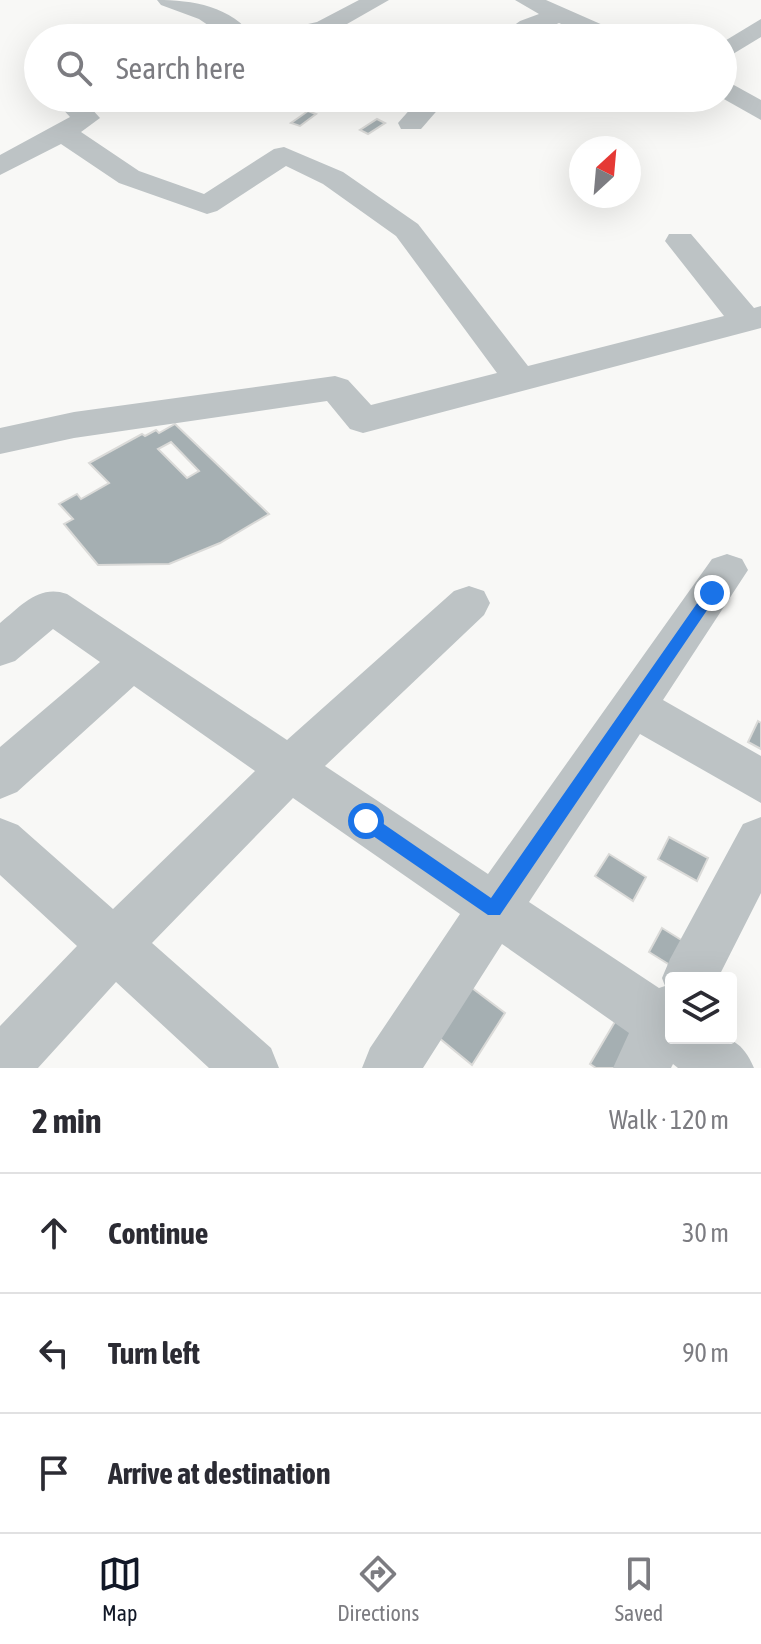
<!DOCTYPE html>
<html lang="en">
<head>
<meta charset="utf-8">
<style>
	body { margin:0; font-family:"Asap Condensed",sans-serif; background:#f7f7f7; color:#2b2b33 }
	.controls { position:absolute; right:24px; bottom:24px; display:grid; overflow:hidden; border-radius:8px; box-shadow:0 8px 32px #0002 }
	.controls button { width:72px; height:72px; display:grid; place-items:center; padding:0; border:0; border-bottom:2px solid #e1e1e2; background:#fff; color:#2b2b33; font:40px sans-serif }
	.compass { position:absolute; left:569px; top:136px; width:72px; height:72px; border-radius:50%; background:#fff; box-shadow:0 8px 32px #0002; rotate:26deg }
	.stop { position:absolute; width:24px; height:24px; margin:-18px; border:6px solid #1a73e8; border-radius:50%; background:#fff }
	.stop.end { background:#1a73e8; border-color:#fff; box-shadow:0 2px 8px #0008 }
	.list { margin:0; padding:0; list-style:none }
	h2 { display:flex; justify-content:space-between; align-items:center; height:104px; margin:0; padding:0 32px; font-size:34px }
	h2 small { font-size:26px; font-weight:400; color:#7c7c81 }
	.list li { display:grid; grid-template-columns:52px 1fr auto; gap:24px; align-items:center; box-sizing:border-box; height:120px; padding:0 32px; border-top:2px solid #e1e1e2 }
	.list b { display:block; font-size:30px; white-space:nowrap }
	.list em { font-size:26px; font-style:normal; color:#7c7c81 }
	.icon { flex:none; width:44px; height:44px; fill:none; stroke:currentColor; stroke-width:2; stroke-linecap:round; stroke-linejoin:round }
	.map { position:relative; flex:none; width:761px; height:1068px; overflow:hidden }
	.search { position:absolute; background:#fff; box-shadow:0 8px 32px #0002; left:24px; right:24px; top:24px; height:88px; display:flex; align-items:center; gap:20px; box-sizing:border-box; padding:0 28px; border-radius:44px; color:#7c7c81; font-size:30px }
	.sheet { height:464px; background:#fff }
	nav { display:flex; justify-content:space-around; align-items:center; box-sizing:border-box; height:112px; border-top:2px solid #e1e1e2; background:#fff; font-size:22px; color:#7c7c81 }
	nav a { display:grid; justify-items:center; gap:4px }
	nav .on { color:#111827 }
	.map>svg:first-child { display:block }
</style>
</head>
<body>
<div class="map">
<svg width="761" height="1068" viewBox="0 0 761 1068">
	<rect width="100%" height="100%" fill="#f8f8f6"/>
	<g fill="#a5afb2" stroke="#dadad8" stroke-width="2" fill-rule="evenodd">
		<path d="M202,98h11l6,2 -12,8 -13,-5z"/>
		<path d="M308,111l8,3 -16,12 -9,-3z"/>
		<path d="M377,119l8,4 -17,11 -8,-4z"/>
		<path d="M175,424l94,90 -49,29 -51,21 -71,1 -34,-41 9,-5 -14,-15 18,-10 4,5 28,-16 -20,-20 53,-29 3,2 11,-6 3,3zM171,442l28,29 -12,7 -29,-29z"/>
		<path d="M758,721l3,2v26l-13,-7z"/>
		<path d="M669,837l39,21 -11,23 -39,-22z"/>
		<path d="M609,854l37,23 -13,24 -38,-25z"/>
		<path d="M662,928l37,23 -13,24 -37,-23z"/>
		<path d="M472,988l33,25 -33,52 -34,-28z"/>
		<path d="M616,1020l42,32 -8,16h-54l-6,-4z"/>
	</g>
	<g fill="none" stroke-linecap="round" stroke-linejoin="round">
		<g fill="#bdc3c5" fill-rule="evenodd">
			<path d="M157,0c35,0 75,6 97,38h-27l-28,-19 -38,-14z"/>
			<path d="M359,0h30l-56,32 -24,6h-44l3,-5 49,-11z"/>
			<path d="M515,0h31l75,33 3,5h-32l-33,-15 -33,15h-29l23,-17 19,-7z"/>
			<path d="M761,19v18l-38,23v-18z"/>
			<path d="M723,79l38,21v20l-39,-22z"/>
			<path d="M101,98l-11,9 10,11 -19,14 58,39 65,23 70,-45 10,-2 59,25 75,52 110,142 196,-50 -59,-75 4,-7h22l63,74 7,-2v22l-398,105 -13,-4 -23,-28 -253,37 -74,16v-26l74,-16 261,-36 13,4 23,25 126,-32 -101,-137 -73,-52 -37,-18 -69,45 -10,3 -88,-31 -58,-39 -61,31v-20l70,-38 -11,-12 4,-6z"/>
			<path d="M420,98h28l-27,31h-20l-3,-6z"/>
			<path d="M727,554l15,5 6,11 -85,130 98,56v47l-121,-69 -111,168 130,86 6,-2 -3,-8 8,-19 73,-135 18,-7v76l-43,85h-47v60c40,0 66,-12 83,30h-76l-5,-4 -2,4h-58l16,-35 -127,-89 -79,124h-61l8,-20 90,-134 -167,-116 -141,145 119,105 8,20h-70l-93,-86 -78,86h-38v-42l77,-80 -77,-71v-57l18,7 95,84 142,-138 -121,-85 -117,106 -17,7v-52l100,-85 -47,-33 -38,32 -15,5v-43c21,-17 39,-39 67,-29l220,146 167,-149 15,-5 15,5 6,12 -6,12 -159,151 163,108 224,-315z"/>
		</g>
	</g>
	<path fill="#1a73e8" d="M712,588l4,1v8l-216,318h-12l-128,-88v-11h12l119,82 216,-309z"/>
</svg>
<div class="controls">
<button><svg class="icon" aria-label="layers" viewBox="0 0 24 24"><path d="M12 4l9 5-9 5-9-5zM3 14l9 5 9-5"/></svg></button>
</div>
<svg class="compass" viewBox="-18 -18 36 36"><path d="M0-13l5 13h-10z" fill="#e53935"/><path d="M0 13l5-13h-10z" fill="#7c7c81"/></svg>
<div class="stop" style="left:366px;top:821px"></div>
<div class="stop end" style="left:712px;top:593px"></div>
<div class="search"><svg class="icon" aria-label="search" viewBox="0 0 24 24"><circle cx="10" cy="10" r="6"/><path d="M15 15l6 6"/></svg>Search here</div>
</div>
<section class="sheet">
<h2>2 min<small>Walk · 120 m</small></h2>
<ul class="list">
<li><svg class="icon" aria-label="ahead" viewBox="0 0 24 24"><path d="M12 20V5M6 11l6-6 6 6"/></svg><div><b>Continue</b></div><em>30 m</em></li>
<li><svg class="icon" aria-label="left" viewBox="0 0 24 24"><path d="M17 20v-9H6M10 6l-5 5 5 5"/></svg><div><b>Turn left</b></div><em>90 m</em></li>
<li><svg class="icon" aria-label="arrive" viewBox="0 0 24 24"><path d="M6 21V4h12l-3 4 3 4H6"/></svg><div><b>Arrive at destination</b></div></li>
</ul>
</section>
<nav>
<a class="on"><svg class="icon" aria-label="map" viewBox="0 0 24 24"><path d="M3 6l6-2 6 2 6-2v14l-6 2-6-2-6 2zM9 4v14M15 6v14"/></svg>Map</a>
<a><svg class="icon" aria-label="directions" viewBox="0 0 24 24"><path d="M12 3l9 9-9 9-9-9zM9 14v-3h6M13 9l2 2-2 2"/></svg>Directions</a>
<a><svg class="icon" aria-label="saved" viewBox="0 0 24 24"><path d="M7 4h10v16l-5-4-5 4z"/></svg>Saved</a>
</nav>
</body>
</html>
